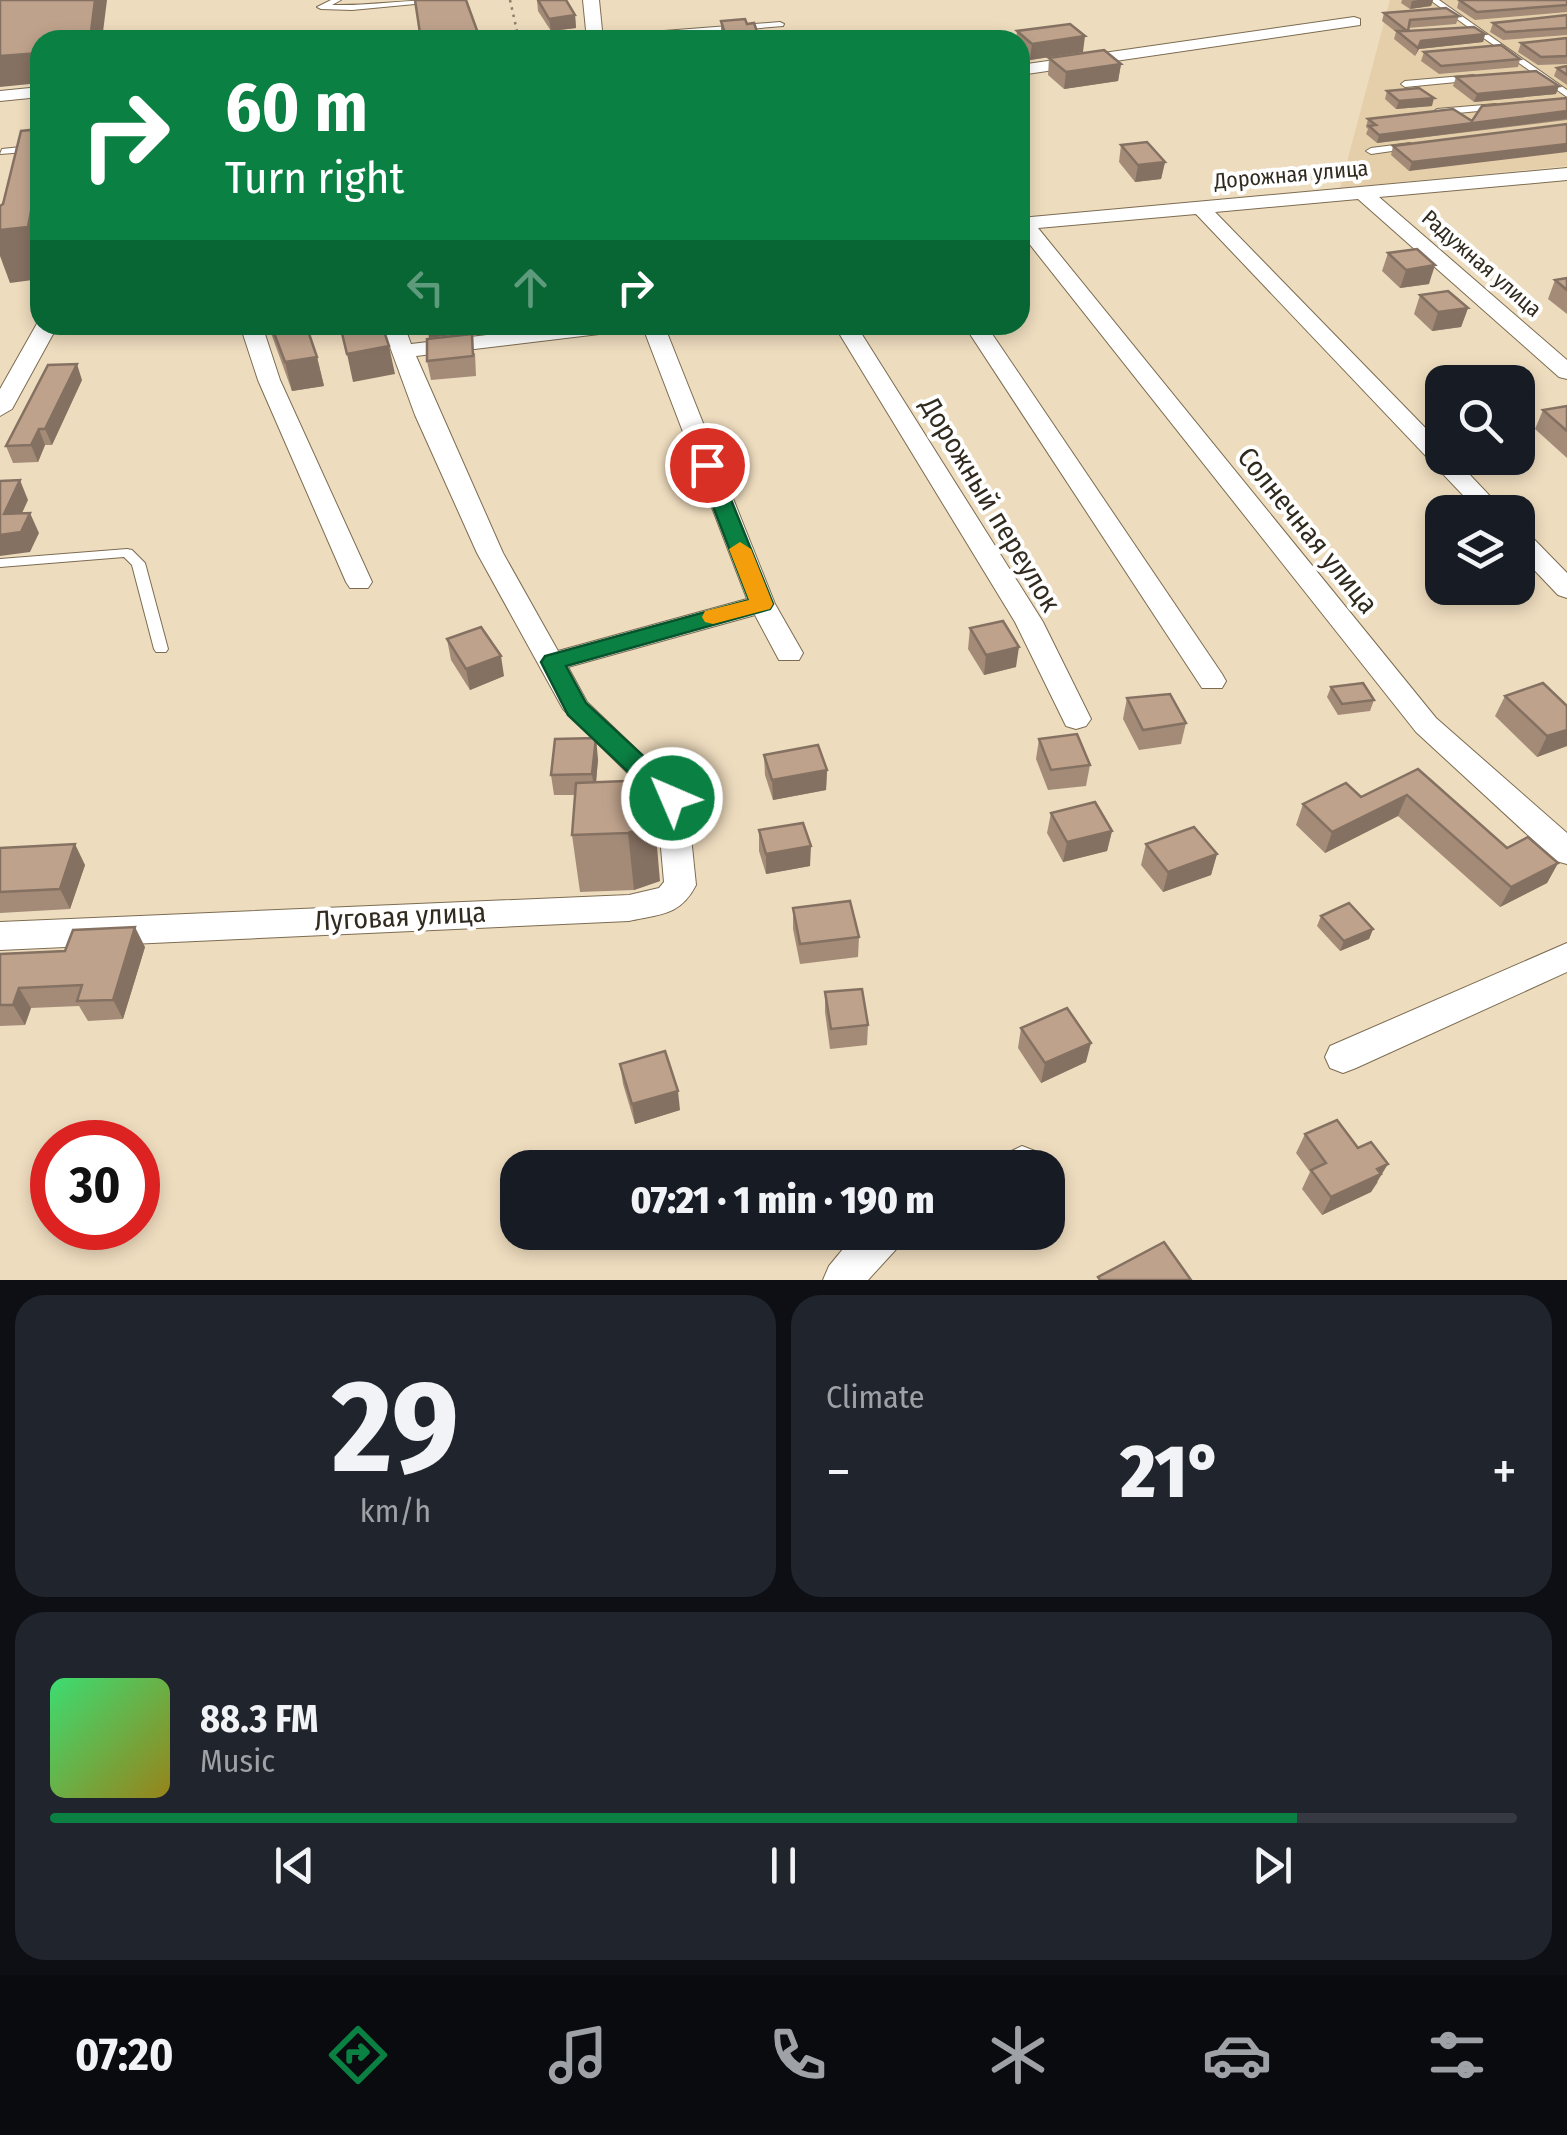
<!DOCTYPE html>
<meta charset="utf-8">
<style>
:root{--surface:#171b24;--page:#20242c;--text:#f1f3f6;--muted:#9ea1a6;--line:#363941;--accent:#0b8043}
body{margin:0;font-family:"Fira Sans Condensed",sans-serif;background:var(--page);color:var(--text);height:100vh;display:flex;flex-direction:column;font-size:38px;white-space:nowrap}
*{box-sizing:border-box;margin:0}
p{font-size:32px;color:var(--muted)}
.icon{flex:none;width:55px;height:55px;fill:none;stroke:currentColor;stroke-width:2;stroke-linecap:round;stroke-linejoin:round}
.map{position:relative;height:1280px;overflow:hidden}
.panel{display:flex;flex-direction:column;gap:15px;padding:15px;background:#0d0f14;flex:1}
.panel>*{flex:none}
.top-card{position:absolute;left:30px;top:30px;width:1000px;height:305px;border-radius:30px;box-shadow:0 5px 15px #0003;background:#0b8043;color:#fff;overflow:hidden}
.tools{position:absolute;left:1425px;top:365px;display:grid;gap:20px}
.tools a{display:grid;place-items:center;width:110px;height:110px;border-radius:20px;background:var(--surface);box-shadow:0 5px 15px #0003;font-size:50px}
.speed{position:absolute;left:30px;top:1120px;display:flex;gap:20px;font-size:50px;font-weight:700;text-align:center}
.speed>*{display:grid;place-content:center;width:130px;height:130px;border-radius:50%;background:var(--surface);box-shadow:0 5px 15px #0003;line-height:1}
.speed .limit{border:15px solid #d22;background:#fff;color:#111}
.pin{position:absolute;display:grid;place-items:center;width:85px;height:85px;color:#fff;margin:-42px;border:5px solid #fff;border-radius:50%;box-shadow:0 2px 10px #0007}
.me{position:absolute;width:110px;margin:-55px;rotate:315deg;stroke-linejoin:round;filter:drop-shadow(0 0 8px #0008)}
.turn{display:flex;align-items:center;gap:35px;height:210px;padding:0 30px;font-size:45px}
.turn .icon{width:130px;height:130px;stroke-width:2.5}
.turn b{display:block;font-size:70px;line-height:85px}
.lanes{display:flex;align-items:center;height:95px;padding:0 30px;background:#0003;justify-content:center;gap:50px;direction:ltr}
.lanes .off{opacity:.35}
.big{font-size:75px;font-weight:800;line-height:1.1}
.panel .tile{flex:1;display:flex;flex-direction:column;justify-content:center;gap:15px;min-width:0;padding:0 35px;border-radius:30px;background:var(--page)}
.panel .dial{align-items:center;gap:0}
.dial b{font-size:130px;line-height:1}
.song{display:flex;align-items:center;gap:30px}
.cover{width:120px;height:120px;border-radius:15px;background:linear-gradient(135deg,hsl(140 70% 55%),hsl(50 70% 35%))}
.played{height:10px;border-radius:5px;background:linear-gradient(90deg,var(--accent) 85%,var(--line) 85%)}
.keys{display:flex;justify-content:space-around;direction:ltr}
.heat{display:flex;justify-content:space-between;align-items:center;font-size:55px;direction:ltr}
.panel .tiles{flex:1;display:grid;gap:15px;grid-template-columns:1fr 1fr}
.tile:last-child{grid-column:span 2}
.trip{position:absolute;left:500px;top:1150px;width:565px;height:100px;border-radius:30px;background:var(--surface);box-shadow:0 5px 15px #0003;font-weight:800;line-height:100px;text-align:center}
.tab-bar{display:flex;height:160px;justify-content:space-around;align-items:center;background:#090b0e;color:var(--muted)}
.tab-bar .icon{width:70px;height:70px}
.tab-bar .active{color:var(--accent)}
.tab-bar b{font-size:45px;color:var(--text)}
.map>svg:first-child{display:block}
.built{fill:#e5cfaa}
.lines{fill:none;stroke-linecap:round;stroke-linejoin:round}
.lane-casing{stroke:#7c6c51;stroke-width:2}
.street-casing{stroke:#7c6c51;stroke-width:2}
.path{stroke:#8a7e69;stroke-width:2.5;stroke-dasharray:2.5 5;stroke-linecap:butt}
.lane{fill:#fff;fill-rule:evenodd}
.street{fill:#fff;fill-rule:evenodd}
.wall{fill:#a38b78}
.shaded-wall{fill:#857162}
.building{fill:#bea28c;stroke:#857162;stroke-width:2.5}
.route{fill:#0b8043;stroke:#07532c;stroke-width:2.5}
.slow{fill:#f59e0b}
.labels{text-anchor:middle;stroke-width:8;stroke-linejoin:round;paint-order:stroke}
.far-street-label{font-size:22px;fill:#312a1e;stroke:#fff}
.street-label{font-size:28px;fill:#312a1e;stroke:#fff}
</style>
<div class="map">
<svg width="1567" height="1280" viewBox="0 0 1567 1280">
<rect width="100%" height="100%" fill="#eedcbe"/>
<!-- built -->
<polygon class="built" points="1390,0 1567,0 1567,166 1340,188"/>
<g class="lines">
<defs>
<g id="lane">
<path d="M 331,0 L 341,0 L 332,5 C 368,6 404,0 440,0 L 436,2 L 352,10 L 321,9 L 317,7 Z"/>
<polygon points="1430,0 1439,0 1567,90 1567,97"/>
<polygon points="780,22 784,24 783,26 625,40 651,32"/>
<polygon points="785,36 788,36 788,40 755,40 759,38"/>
<polygon points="1474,75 1478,78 1477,80 1405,87 1401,84 1405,81"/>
<polygon points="1496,104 1500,107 1499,109 1437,115 1433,112 1437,109"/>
<polygon points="1410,143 1415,146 1413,148 1371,154 1366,151 1371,148"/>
<polygon points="40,145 40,151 0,154 2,149"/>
<polygon points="127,549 132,550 145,563 168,649 166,652 156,652 154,649 132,565 124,557 0,567 0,559"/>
</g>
<g id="street">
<polygon points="583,0 599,0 603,40 587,40"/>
<polygon points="1354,17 1360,19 1360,25 1020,75 1020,65"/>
<polygon points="40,87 40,97 0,101 0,91"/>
<polygon points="1567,168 1567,180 1379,197 1567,360 1567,379 1559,377 1358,199 1215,212 1442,445 1442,458 1454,458 1505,512 1479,512 1196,214 1038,228 1436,718 1567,833 1567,864 1556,861 1416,732 1020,232 1020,218"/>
<polygon points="39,320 40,325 58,325 12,409 0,416 0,389"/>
<polygon points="240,325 262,325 280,380 372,582 368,588 350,588 346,582 258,380"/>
<path d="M 382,325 L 404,325 L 411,344 L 570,325 L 635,325 L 624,331 L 416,356 L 503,553 L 558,651 L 747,599 L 642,325 L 664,325 L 775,604 L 803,653 L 799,660 L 779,660 L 755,615 L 568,667 L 587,702 L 687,798 L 696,885 C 680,916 660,914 629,921 L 0,950 L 0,922 L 629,895 L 659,888 L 664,882 L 657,802 L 563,709 L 477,553 L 415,415 Z"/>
<polygon points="834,325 856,325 1043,622 1091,719 1086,726 1076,729 1066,726 1015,622"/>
<polygon points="964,325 986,325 1222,674 1226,681 1222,688 1202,688"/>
<polygon points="1518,530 1527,532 1567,573 1567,598 1558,595 1518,553"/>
<polygon points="1567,943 1567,972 1356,1068 1343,1073 1330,1068 1325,1057 1330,1046"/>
<polygon points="1022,1146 1035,1151 1039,1168 995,1168 1001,1156"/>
<polygon points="857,1232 905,1232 900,1245 868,1280 823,1280 829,1266"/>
</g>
</defs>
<!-- lane casing -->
<use href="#lane" class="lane-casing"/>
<!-- street casing -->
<use href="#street" class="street-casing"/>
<!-- path -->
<polyline class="path" points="510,0 519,40"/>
<!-- lane -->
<use href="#lane" class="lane"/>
<!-- street -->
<use href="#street" class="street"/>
</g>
<!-- wall -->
<g class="wall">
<polygon points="537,0 566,0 575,15 576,28 551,31 538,11"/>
<polygon points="1402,0 1433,0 1431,6 1410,9 1401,3"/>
<polygon points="1459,0 1567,0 1567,12 1475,20 1457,8"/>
<polygon points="1384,13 1459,16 1456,24 1408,28 1408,31 1485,34 1483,42 1419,49 1415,56 1394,39 1396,32 1382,21"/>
<polygon points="1567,15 1567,35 1503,40 1490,32 1493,23"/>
<polygon points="721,21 747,24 760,40 721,40"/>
<polygon points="1017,31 1083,52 1030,60 1020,51 1020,40 1016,40"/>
<polygon points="1567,38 1567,64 1538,65 1518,52 1521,43"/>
<polygon points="1424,52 1520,59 1518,67 1439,74 1421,61"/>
<polygon points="1049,58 1121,64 1118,81 1064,89 1048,75"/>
<polygon points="1567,66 1567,85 1554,76 1557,68"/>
<polygon points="1456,77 1556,94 1474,102 1453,86"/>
<polygon points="1387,91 1432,106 1396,109 1385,99"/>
<polygon points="1567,98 1567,120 1377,143 1366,134 1368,129 1366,127 1368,119 1472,121"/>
<polygon points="1567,124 1409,171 1391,155 1393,146"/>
<polygon points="1121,145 1165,162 1161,179 1135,182 1119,162"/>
<polygon points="1388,253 1429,284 1400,288 1382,271"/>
<polygon points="1567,278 1567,314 1548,299 1555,280"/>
<polygon points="1420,295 1468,308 1461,327 1432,331 1414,314"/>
<polygon points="268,325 306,325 317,357 324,386 292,391"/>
<polygon points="475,353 476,376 431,380 427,361"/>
<polygon points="82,380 52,445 45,445 38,462 13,463 6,446"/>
<polygon points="1567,406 1567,458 1535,429 1543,410"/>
<polygon points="970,628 1016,667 984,675 968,649"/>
<polygon points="447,639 504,676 470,690 451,660"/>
<polygon points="1331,687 1374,700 1370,711 1338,715 1327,697"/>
<polygon points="1505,696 1567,706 1567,746 1537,757 1495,716"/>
<polygon points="1127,698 1186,723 1181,744 1139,750 1123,719"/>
<polygon points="1039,739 1090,765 1086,786 1048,790 1036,759"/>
<polygon points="764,755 827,770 826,790 773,800 765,775"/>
<polygon points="598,759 596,782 660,881 634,890 580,892 572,835 575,795 554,795 551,775"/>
<polygon points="1418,769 1507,848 1558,863 1547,883 1500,907 1398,816 1325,853 1296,825 1303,804 1361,797"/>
<polygon points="1051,813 1112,831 1107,851 1063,862 1047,833"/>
<polygon points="759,830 810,866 766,874 759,851"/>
<polygon points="1146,844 1217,854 1211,875 1163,892 1141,865"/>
<polygon points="0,848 85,865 70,909 0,913"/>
<polygon points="793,908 859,937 858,957 800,964 793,929"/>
<polygon points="1321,916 1373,929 1369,939 1340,951 1317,926"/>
<polygon points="145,947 123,1019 88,1021 79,1006 31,1008 25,1025 0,1026 0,954"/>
<polygon points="825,992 868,1025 867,1045 830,1049 825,1012"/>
<polygon points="1021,1028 1086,1062 1041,1083 1018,1048"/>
<polygon points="620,1064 680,1110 635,1124 623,1084"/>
<polygon points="1305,1134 1378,1182 1371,1192 1322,1215 1302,1189 1310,1172 1296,1153"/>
</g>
<!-- shaded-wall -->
<g class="shaded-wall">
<polygon points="95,0 107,0 102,40 90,40"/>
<polygon points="1418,0 1433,0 1431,6 1410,9 1412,1"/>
<polygon points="575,15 576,28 551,31 549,19"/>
<polygon points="1485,34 1483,42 1419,49 1415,56 1421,41"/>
<polygon points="1085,36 1083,52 1030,60 1032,44"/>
<polygon points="40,53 40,83 0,87 0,56"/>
<polygon points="1121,64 1118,81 1064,89 1066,72"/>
<polygon points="1559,86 1556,94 1474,102 1477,94"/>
<polygon points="1434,98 1432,106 1396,109 1399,101"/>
<polygon points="1567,111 1567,119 1377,143 1379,135"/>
<polygon points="1567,144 1567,152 1409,171 1412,162"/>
<polygon points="1165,162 1161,179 1135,182 1138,165"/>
<polygon points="40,200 40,279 10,283 0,256 0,230 33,201"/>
<polygon points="1435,265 1429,284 1400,288 1406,270"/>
<polygon points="1468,308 1461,327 1432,331 1438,312"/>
<polygon points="427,325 538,325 429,338"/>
<polygon points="389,346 395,374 353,382 347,354"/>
<polygon points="317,357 324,386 292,391 285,362"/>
<polygon points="77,364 82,380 52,445 45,429"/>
<polygon points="39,429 45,445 38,462 31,445"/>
<polygon points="20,480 28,500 13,533 30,513 39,533 30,552 0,556 0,535 4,514"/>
<polygon points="1019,647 1016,667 984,675 986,655"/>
<polygon points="501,656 504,676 470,690 466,669"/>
<polygon points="1567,730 1567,746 1537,757 1547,736"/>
<polygon points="596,738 598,759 595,795 592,774"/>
<polygon points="827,770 826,790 773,800 772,780"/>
<polygon points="1407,795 1398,816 1325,853 1332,832"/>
<polygon points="655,824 660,881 634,890 628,833"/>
<polygon points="1112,831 1107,851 1063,862 1067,842"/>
<polygon points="75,844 85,865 70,909 60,889"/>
<polygon points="811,846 810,866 766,874 766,854"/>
<polygon points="1217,854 1211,875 1163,892 1168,872"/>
<polygon points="1558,863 1547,883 1500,907 1511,887"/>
<polygon points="135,927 145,947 123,1019 113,1000"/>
<polygon points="1373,929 1369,939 1340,951 1344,941"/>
<polygon points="19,988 31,1008 25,1025 13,1005"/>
<polygon points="1091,1043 1086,1062 1041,1083 1045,1063"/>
<polygon points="678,1091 680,1110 635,1124 632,1104"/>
<polygon points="1388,1164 1371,1192 1322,1215 1331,1197 1377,1169"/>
</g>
<!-- building -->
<g class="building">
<polygon points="0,0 95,0 90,40 40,40 40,53 0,56"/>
<polygon points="415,0 466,0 479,36 509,33 511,40 421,40"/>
<polygon points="538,0 566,0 575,15 549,19"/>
<polygon points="1459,0 1567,0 1567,5 1477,12"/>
<polygon points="1446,8 1459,16 1410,20 1408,31 1474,27 1485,34 1421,41 1418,48 1397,31 1407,31 1384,13"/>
<polygon points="1567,15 1567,28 1506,32 1493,23"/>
<polygon points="745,19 747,24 754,23 760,40 727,40 721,21"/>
<polygon points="1070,24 1085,36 1032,44 1017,31"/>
<polygon points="1567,38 1567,56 1541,57 1521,43"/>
<polygon points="1501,45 1520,59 1441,66 1424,52"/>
<polygon points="1104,50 1121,64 1066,72 1049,58"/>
<polygon points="1567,66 1567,75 1557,68"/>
<polygon points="1536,71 1559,86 1477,94 1456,77"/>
<polygon points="1419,88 1434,98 1399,101 1387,91"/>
<polygon points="1567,98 1567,111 1379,135 1369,126 1376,125 1368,119 1453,109 1472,121 1482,106"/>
<polygon points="1567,124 1567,144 1412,162 1393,146"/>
<polygon points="40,129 40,200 33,201 28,227 0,230 0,206 3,204 21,131"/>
<polygon points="1147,142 1165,162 1138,165 1121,145"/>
<polygon points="1417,249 1435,265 1406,270 1388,253"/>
<polygon points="1567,278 1567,290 1555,280"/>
<polygon points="1448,291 1468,308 1438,312 1420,295"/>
<polygon points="271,325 306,325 317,357 285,362"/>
<polygon points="340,325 382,325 389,346 347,354"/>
<polygon points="472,334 473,356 427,361 427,339"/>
<polygon points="77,364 45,429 39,429 31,445 6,446 48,365"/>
<polygon points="1567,406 1567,431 1543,410"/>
<polygon points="20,480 4,514 30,513 21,532 0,535 0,481"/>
<polygon points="1003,621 1019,647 986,655 970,628"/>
<polygon points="481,627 501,656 466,669 447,639"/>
<polygon points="1363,683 1374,700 1342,704 1331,687"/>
<polygon points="1543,683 1567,706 1567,730 1547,736 1505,696"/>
<polygon points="1170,694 1186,723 1143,730 1127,698"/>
<polygon points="1077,734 1090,765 1051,770 1039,739"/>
<polygon points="596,738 592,774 551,775 555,739"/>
<polygon points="818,745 827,770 772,780 764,755"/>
<polygon points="1418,769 1507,848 1528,837 1558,863 1511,887 1407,795 1332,832 1303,804 1346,783 1361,797"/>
<polygon points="651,780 655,824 628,833 572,835 576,783"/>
<polygon points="1095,802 1112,831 1067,842 1051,813"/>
<polygon points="803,823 811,846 766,854 759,830"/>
<polygon points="1194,827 1217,854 1168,872 1146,844"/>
<polygon points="75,844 60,889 0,892 0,848"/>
<polygon points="850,901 859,937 800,944 793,908"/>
<polygon points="1349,903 1373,929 1344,941 1321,916"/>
<polygon points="135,927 113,1000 77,1001 82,985 19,988 13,1005 0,1005 0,954 65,951 73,930"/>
<polygon points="862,989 868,1025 831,1029 825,992"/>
<polygon points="1067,1008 1091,1043 1045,1063 1021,1028"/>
<polygon points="665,1051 678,1091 632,1104 620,1064"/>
<polygon points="1337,1120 1358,1148 1371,1142 1388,1164 1377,1169 1381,1174 1331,1197 1311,1170 1326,1163 1305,1134"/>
<polygon points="1164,1242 1191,1280 1100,1280 1098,1277"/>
</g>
<!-- route -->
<polygon class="route" points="707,459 717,465 773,604 770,609 566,666 586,703 681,791 685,798 681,805 663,805 568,715 541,662 545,656 749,600 697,465"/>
<!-- slow -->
<polygon class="slow" points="740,542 751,549 773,604 770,609 713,624 705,622 702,617 705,611 749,600 729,549"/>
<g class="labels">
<!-- far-street labels -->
<g class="far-street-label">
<text transform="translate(1291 174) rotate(-5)" y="8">Дорожная улица</text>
<text transform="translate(1482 263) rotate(41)" y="8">Радужная улица</text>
</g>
<!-- street labels -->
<g class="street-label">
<text transform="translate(991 504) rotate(59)" y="10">Дорожный переулок</text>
<text transform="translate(1308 530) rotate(51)" y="10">Солнечная улица</text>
<text transform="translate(400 916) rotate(-3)" y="10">Луговая улица</text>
</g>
</g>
</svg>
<div class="tools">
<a><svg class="icon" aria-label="search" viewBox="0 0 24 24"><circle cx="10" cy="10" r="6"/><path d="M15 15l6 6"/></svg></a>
<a><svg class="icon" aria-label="layers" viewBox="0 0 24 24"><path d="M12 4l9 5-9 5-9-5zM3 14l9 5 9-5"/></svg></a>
</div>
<div class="speed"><div class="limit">30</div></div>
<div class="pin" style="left:707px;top:465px;background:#d93025"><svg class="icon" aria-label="arrive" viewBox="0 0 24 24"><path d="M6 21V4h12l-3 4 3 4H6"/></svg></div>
<svg class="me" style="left:672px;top:798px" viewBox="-20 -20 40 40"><circle r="17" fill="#0b8043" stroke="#fff" stroke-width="3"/><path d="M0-11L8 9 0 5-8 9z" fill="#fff"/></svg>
<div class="trip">07:21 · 1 min · 190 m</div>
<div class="top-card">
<div class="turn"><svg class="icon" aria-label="right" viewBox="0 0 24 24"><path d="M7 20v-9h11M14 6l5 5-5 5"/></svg><div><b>60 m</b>Turn right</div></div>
<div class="lanes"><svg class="icon off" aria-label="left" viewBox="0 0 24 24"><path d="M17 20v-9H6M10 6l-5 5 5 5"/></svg><svg class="icon off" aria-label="ahead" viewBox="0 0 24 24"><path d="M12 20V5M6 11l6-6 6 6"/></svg><svg class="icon" aria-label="right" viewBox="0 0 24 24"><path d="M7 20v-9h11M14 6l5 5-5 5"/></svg></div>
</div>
</div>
<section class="panel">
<div class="tiles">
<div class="tile dial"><b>29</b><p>km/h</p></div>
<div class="tile"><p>Climate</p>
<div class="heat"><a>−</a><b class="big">21°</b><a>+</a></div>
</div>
<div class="tile">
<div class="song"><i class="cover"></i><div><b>88.3 FM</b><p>Music</p></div></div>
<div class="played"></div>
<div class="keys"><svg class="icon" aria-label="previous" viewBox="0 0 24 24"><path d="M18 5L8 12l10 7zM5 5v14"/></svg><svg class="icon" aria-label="pause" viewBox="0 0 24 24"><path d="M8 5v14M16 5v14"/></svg><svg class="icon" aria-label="next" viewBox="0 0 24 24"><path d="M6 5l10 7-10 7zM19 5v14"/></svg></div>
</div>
</div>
</section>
<nav class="tab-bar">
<b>07:20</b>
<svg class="icon active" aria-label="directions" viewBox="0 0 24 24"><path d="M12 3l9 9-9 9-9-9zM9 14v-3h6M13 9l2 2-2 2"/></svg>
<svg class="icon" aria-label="music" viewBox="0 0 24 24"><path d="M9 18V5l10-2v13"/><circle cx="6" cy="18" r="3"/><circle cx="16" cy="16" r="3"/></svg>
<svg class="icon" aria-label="phone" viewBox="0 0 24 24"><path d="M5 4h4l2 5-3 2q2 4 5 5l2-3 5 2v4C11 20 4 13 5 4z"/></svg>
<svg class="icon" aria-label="climate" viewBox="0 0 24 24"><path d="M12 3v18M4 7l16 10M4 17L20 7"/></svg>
<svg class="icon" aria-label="car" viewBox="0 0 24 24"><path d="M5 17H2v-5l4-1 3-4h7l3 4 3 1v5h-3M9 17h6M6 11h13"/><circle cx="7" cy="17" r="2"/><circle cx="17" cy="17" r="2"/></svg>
<svg class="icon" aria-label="filters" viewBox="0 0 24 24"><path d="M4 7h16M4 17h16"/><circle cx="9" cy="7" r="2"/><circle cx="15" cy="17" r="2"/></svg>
</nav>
